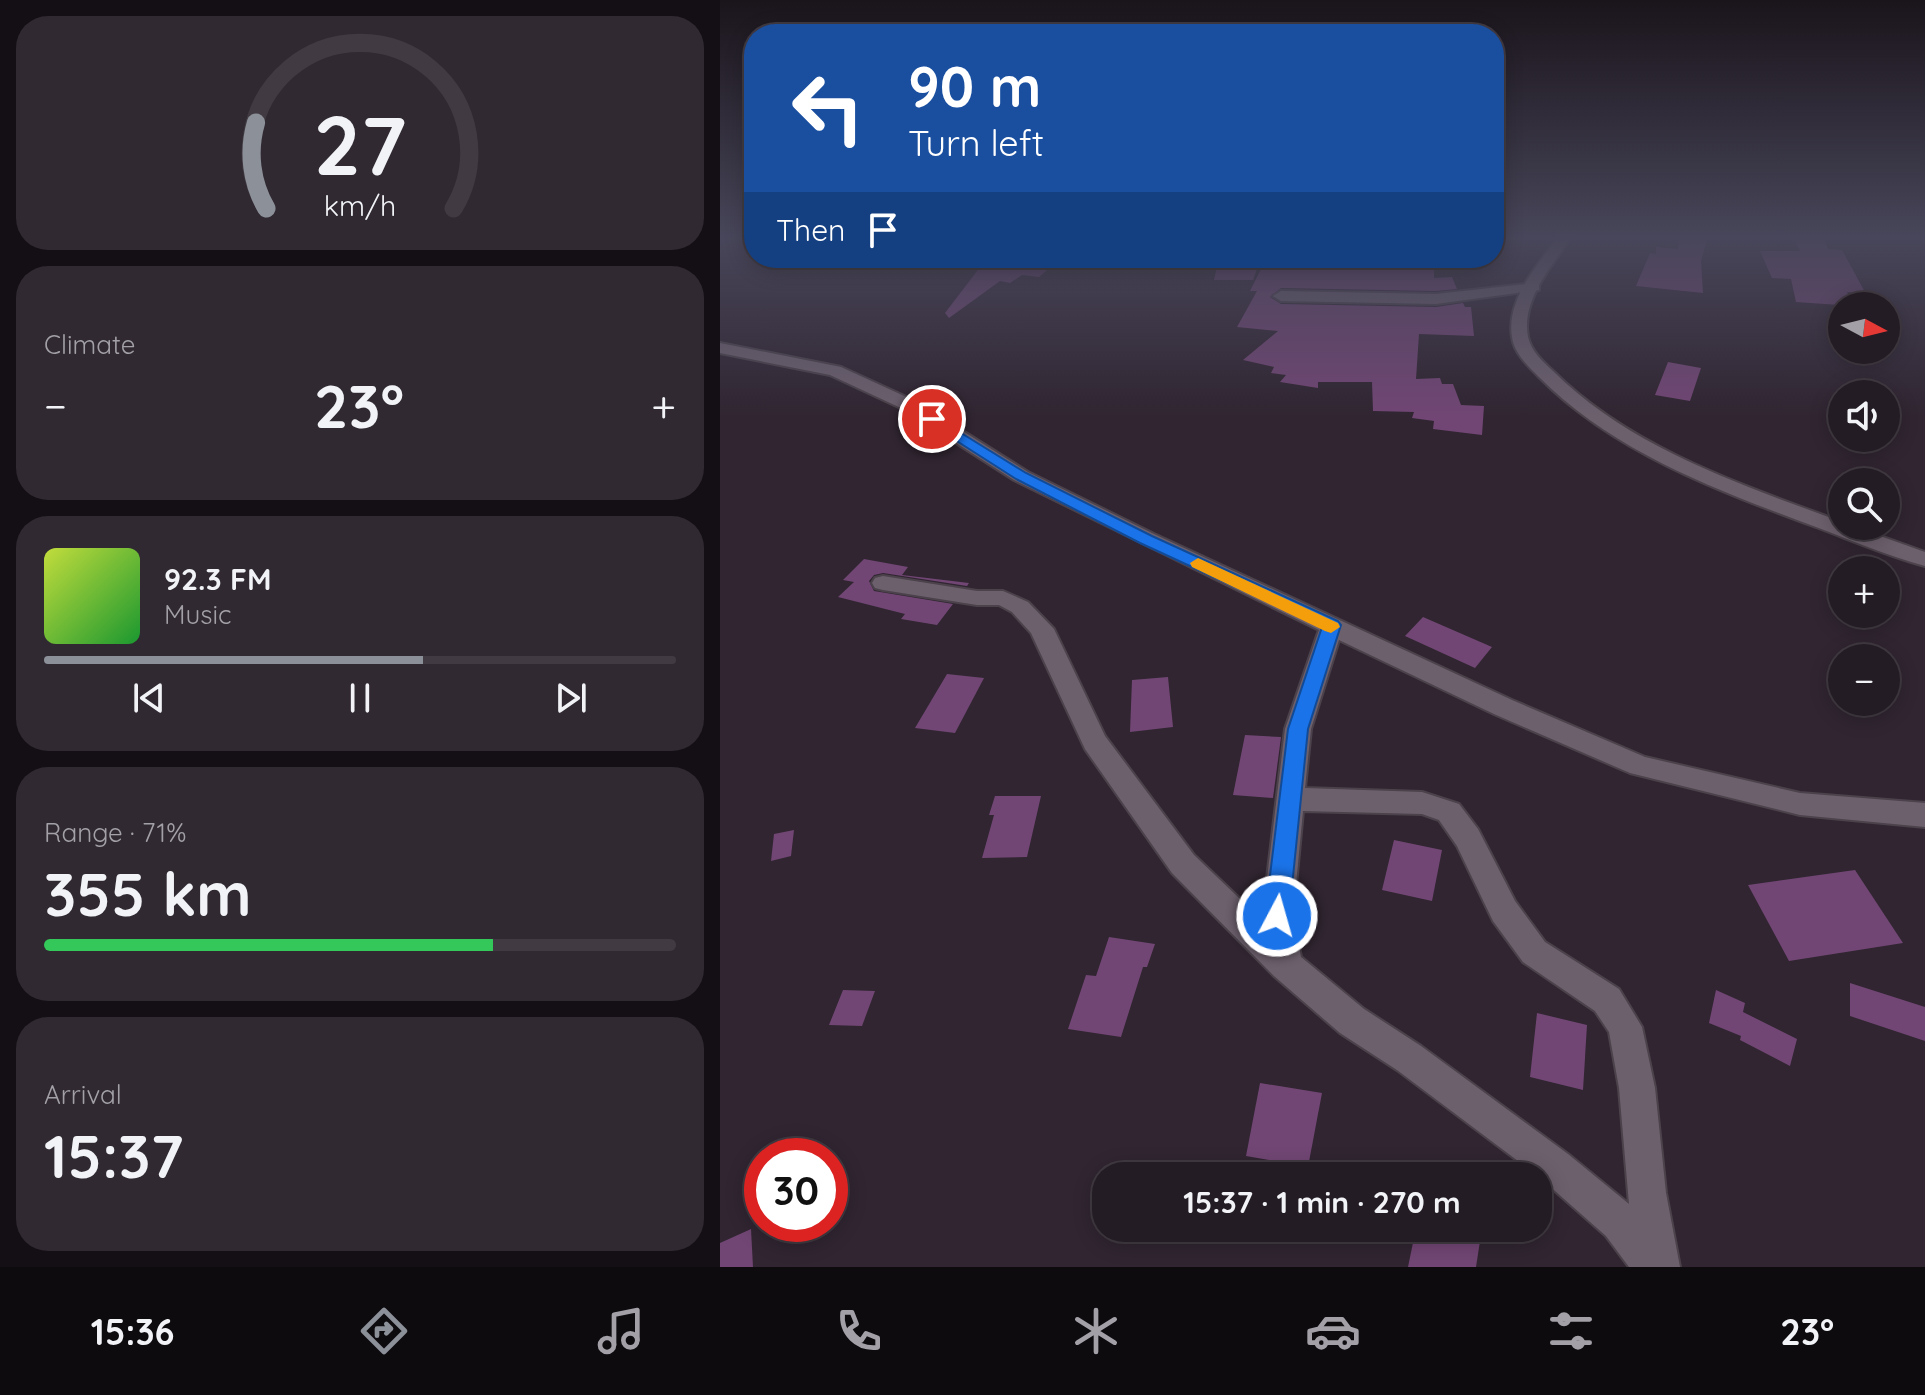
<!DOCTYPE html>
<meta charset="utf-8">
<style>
:root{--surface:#241c25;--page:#302932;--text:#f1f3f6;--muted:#a3a1a7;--line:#413a42;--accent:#8c9099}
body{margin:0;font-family:Quicksand,sans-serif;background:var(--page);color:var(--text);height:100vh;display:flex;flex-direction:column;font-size:30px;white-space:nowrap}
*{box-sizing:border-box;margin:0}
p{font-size:26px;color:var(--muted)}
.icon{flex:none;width:44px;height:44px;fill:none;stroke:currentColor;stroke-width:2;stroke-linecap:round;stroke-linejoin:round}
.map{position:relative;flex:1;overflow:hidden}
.sheet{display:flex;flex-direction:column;gap:16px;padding:16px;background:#140f14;width:720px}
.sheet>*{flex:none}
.banner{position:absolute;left:24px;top:24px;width:760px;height:244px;border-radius:32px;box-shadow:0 4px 20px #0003,0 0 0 2px var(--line);background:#1a4fa0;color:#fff;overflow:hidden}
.needle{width:52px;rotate:97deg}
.controls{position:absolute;left:1108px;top:292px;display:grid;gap:16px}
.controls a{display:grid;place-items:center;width:72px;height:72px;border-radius:50%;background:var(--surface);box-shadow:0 4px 20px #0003,0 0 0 2px var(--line);font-size:40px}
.speed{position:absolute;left:24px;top:1138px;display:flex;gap:16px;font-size:40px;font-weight:700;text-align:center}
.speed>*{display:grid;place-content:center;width:104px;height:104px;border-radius:50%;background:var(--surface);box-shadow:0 4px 20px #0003,0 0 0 2px var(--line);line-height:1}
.speed .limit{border:12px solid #d22;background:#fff;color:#111}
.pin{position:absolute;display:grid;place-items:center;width:68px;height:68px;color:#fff;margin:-34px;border:4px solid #fff;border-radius:50%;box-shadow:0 2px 8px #0007}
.me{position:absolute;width:88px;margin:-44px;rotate:6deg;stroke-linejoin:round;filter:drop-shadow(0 0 6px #0008)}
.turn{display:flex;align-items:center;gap:28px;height:168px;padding:0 32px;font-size:36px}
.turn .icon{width:104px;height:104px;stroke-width:2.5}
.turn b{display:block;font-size:56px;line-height:68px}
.then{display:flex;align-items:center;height:76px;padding:0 32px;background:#0003;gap:16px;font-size:30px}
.big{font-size:60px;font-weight:700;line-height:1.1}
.sheet .widget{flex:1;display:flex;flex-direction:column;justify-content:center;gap:12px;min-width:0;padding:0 28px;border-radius:32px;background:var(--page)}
.sheet .dial{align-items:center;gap:0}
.dial svg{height:208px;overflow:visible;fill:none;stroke:var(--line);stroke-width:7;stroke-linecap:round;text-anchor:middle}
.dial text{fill:var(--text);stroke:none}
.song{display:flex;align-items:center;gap:24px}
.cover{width:96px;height:96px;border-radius:12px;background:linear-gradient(135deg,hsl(70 70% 55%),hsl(130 70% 35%))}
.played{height:8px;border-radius:4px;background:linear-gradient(90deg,var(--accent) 60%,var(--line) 60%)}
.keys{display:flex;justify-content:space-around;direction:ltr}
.heat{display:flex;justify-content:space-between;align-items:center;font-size:44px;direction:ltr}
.charge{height:12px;border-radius:6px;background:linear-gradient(90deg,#34c759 71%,var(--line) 0)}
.trip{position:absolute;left:372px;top:1162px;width:460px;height:80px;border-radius:32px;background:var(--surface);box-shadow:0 4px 20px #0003,0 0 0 2px var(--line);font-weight:700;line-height:80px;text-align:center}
.menu{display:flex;height:128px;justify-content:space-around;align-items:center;background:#0e0b0f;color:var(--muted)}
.menu .icon{width:56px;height:56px}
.menu .current{color:var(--accent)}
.menu b{font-size:36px;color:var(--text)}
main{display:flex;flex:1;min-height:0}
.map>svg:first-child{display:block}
.building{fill:#714674}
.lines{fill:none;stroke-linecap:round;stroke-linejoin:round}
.street-casing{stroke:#4b424b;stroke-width:4}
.secondary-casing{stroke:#4b424b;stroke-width:4}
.street{fill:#6c606d;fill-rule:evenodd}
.secondary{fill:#6c606d;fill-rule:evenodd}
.route{fill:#1a73e8;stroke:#114b97;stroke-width:2}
.slow{fill:#f59e0b}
</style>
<main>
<section class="sheet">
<div class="widget dial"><svg viewBox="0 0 100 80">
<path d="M14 69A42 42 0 1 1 86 69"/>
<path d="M14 69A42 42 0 0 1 10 36" stroke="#8c9099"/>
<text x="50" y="56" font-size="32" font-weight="700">27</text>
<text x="50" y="72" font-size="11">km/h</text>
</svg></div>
<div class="widget"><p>Climate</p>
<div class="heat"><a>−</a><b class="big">23°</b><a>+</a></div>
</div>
<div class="widget">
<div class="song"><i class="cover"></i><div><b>92.3 FM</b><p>Music</p></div></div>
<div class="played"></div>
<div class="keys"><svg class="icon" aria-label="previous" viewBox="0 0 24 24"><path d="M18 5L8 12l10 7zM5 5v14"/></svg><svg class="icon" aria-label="pause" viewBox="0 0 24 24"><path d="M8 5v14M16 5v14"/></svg><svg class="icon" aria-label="next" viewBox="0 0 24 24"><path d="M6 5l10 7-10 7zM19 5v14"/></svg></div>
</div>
<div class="widget"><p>Range · 71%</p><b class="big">355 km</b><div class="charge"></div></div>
<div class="widget"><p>Arrival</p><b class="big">15:37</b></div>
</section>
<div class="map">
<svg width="1205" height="1267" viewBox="0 0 1205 1267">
<rect width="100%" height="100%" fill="#302531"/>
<!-- building -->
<g class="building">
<polygon points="959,239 987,239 981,261 983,293 916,286 930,253 936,254 936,247 958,249"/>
<polygon points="1074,239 1104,239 1108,249 1122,250 1146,294 1127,292 1134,306 1076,302 1071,279 1052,278 1040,251 1080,251"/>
<polygon points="267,258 341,258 319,277 302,275 290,283 280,281 229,318 225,313"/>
<polygon points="499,258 541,258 533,280 494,280"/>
<polygon points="544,263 714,270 714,278 732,277 737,289 716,291 561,288 550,297 561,304 716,307 743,303 745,307 751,307 754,336 699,334 696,379 720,378 722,384 733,384 741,405 764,406 762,435 713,429 714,421 692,418 694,412 653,411 652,382 598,382 598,388 560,382 566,375 551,373 554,367 523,360 558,331 517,327 537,291 530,291"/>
<polygon points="948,362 981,368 970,401 935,395"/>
<polygon points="144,559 188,567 182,575 249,583 247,586 163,573 154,575 149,581 154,591 233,604 217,625 181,619 185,614 118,597 134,582 123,580"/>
<polygon points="703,617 772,647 755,668 685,636"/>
<polygon points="227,674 264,678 235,733 195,728"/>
<polygon points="448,677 453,727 410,732 412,680"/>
<polygon points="525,735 561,737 553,798 513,795"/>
<polygon points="275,796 321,796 307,857 262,858 274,815 269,815"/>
<polygon points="74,830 71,856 51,861 54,834"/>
<polygon points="674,840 722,850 712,901 662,890"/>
<polygon points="1135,870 1183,943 1069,961 1028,885"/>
<polygon points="389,937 435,944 427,967 423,967 401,1037 348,1029 366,975 376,976"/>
<polygon points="1130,983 1205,1007 1205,1041 1130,1016"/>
<polygon points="123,990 155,991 142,1026 109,1025"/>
<polygon points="996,990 1025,1003 1023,1012 1077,1039 1070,1066 1020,1040 1021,1036 989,1023"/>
<polygon points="817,1013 867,1025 863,1090 810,1077"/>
<polygon points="540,1083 602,1093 588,1167 526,1156"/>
<polygon points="696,1228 762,1228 756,1267 688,1267"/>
<polygon points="31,1229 33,1267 0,1267 0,1243"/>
</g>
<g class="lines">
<defs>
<g id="street">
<polygon points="814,283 819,284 819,290 716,304 561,301 553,296 561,291 716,294"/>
<path d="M 0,343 L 121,367 L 195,401 L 308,472 L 434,534 L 792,700 L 925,757 L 1080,793 L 1205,803 L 1205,827 L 1080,815 L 910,773 L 774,714 L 619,640 L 591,729 L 585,788 L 702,792 L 739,804 L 758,829 L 795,901 L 825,942 L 899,989 L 922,1027 L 935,1088 L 946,1193 L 960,1267 L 909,1267 L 886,1236 L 818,1176 L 677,1070 L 620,1033 L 554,976 L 452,873 L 365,749 L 311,633 L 292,612 L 279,605 L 257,605 L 163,590 L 155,588 L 152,583 L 155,578 L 163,576 L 257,591 L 283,591 L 308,602 L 334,629 L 385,736 L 474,855 L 542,920 L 565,729 L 599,630 L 294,480 L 183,409 L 110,375 L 0,353 ZM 583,811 L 702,814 L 719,820 L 737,846 L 773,921 L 803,962 L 875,1011 L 889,1032 L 899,1088 L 909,1204 L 848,1154 L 701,1046 L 644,1009 L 581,957 L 573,916 Z"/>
</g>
<path id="secondary" d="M 837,239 L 850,239 C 831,267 801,301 808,337 C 811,351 823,362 833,371 C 910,448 1022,485 1122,522 L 1122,526 L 1132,526 L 1205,552 L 1205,566 C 1168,556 1131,540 1096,527 C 999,491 893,452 819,377 C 808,366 794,353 792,337 C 786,301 816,266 837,239 Z"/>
</defs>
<!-- street casing -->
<use href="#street" class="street-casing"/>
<!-- secondary casing -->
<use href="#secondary" class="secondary-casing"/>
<!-- street -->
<use href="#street" class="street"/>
<!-- secondary -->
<use href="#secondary" class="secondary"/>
</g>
<!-- sky -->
<linearGradient id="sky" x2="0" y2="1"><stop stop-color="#1a141b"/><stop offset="0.57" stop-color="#48465a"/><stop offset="1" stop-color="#48465a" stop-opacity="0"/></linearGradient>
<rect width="1205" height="417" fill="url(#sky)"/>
<!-- route -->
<polygon class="route" points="212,415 306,473 432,536 618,621 621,625 588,729 569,916 565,924 557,927 548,924 545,916 568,729 602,627 420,543 296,479 207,422 205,419"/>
<!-- slow -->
<polygon class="slow" points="478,558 618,623 620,627 611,633 605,631 472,567 470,563"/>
</svg>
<div class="controls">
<a><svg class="needle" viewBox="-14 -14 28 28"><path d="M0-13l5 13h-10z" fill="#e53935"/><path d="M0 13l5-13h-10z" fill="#a3a1a7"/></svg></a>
<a><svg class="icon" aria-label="sound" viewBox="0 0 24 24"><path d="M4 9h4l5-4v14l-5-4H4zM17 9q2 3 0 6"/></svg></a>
<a><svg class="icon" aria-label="search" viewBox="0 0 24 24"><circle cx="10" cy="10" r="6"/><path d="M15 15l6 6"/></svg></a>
<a>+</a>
<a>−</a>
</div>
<div class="speed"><div class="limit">30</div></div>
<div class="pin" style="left:212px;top:419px;background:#d93025"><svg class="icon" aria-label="arrive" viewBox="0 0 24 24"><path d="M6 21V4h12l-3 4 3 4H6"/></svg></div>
<svg class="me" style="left:557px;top:916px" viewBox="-20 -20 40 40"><circle r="17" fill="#1a73e8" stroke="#fff" stroke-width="3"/><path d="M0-11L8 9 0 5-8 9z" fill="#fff"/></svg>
<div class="trip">15:37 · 1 min · 270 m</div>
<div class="banner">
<div class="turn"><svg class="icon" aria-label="left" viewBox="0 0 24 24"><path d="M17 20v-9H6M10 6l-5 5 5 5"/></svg><div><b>90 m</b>Turn left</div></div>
<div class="then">Then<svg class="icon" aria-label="arrive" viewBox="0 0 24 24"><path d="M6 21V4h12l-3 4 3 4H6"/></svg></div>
</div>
</div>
</main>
<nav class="menu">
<b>15:36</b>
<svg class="icon current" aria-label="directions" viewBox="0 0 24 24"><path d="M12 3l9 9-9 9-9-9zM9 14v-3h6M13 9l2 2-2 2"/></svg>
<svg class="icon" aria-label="music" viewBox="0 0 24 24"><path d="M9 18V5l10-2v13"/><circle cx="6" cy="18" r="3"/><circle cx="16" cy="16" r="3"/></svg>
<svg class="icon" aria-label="phone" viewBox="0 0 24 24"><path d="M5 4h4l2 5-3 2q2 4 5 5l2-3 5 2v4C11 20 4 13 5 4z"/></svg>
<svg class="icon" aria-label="climate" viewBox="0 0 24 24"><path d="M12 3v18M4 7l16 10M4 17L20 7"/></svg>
<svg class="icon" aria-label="car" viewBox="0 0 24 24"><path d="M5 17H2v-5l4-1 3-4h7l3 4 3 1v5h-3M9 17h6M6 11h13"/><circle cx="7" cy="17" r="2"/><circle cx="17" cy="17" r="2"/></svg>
<svg class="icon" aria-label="filters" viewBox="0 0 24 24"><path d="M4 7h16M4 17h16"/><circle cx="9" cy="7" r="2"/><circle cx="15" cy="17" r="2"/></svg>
<b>23°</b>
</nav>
